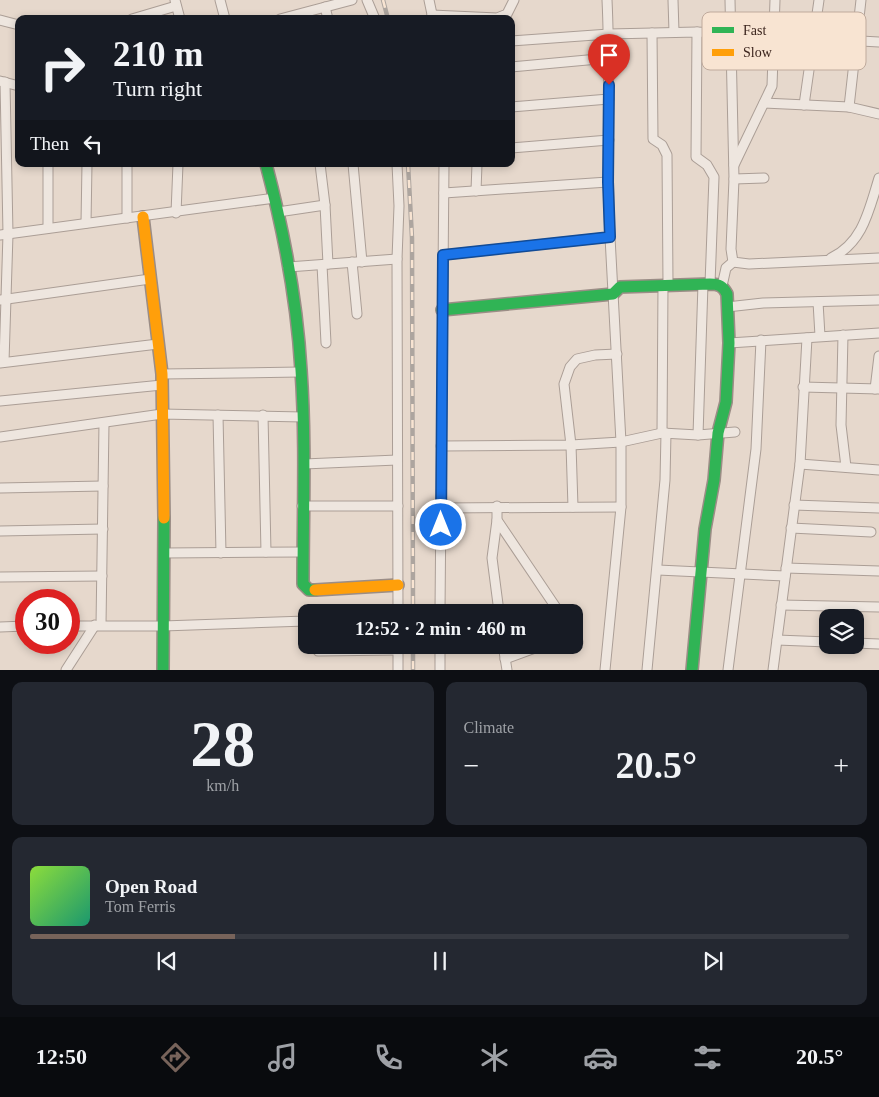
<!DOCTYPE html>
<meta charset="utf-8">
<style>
:root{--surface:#171b24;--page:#242831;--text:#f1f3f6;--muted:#9ea1a6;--line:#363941;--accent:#77635a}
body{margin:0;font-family:Georgia,serif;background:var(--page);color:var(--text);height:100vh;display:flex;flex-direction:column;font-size:19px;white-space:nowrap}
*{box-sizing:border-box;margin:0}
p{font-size:16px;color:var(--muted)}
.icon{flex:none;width:28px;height:28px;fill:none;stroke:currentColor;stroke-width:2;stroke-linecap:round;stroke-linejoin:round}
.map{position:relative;height:670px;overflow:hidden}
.details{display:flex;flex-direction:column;gap:12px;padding:12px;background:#0d0f14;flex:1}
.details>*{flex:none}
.hud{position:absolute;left:15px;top:15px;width:500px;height:152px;border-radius:10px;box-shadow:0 2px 8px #0003;background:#171b24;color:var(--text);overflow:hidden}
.tools{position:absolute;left:819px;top:609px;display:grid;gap:10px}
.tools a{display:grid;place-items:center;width:45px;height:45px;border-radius:10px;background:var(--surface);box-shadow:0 2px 8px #0003;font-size:25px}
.speed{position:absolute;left:15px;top:589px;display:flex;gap:10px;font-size:25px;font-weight:700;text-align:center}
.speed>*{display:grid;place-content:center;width:65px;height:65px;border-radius:50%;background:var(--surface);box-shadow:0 2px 8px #0003;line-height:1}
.speed .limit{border:8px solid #d22;background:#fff;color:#111}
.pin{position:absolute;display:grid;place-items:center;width:42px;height:42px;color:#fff;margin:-51px -21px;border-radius:50% 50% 50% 0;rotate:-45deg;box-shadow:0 0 5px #0007}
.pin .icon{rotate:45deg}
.me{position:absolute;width:55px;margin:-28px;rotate:0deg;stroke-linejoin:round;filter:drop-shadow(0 0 4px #0008)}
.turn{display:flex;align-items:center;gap:18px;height:105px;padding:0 15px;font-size:22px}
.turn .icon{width:65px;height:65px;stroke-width:2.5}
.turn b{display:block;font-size:35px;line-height:42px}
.then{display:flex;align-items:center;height:48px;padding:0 15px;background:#0003;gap:10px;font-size:19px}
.big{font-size:38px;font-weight:700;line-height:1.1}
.details .tile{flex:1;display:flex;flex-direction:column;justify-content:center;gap:8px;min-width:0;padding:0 18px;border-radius:10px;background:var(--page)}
.details .dial{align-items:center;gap:0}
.dial b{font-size:65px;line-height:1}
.song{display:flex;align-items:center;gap:15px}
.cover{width:60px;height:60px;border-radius:8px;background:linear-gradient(135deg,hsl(90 70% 55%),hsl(160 70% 35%))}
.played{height:5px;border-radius:2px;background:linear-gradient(90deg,var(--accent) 25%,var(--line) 25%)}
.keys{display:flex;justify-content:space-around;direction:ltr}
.heat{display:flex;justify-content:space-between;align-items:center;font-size:28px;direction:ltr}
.details .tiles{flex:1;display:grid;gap:12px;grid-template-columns:1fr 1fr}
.tile:last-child{grid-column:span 2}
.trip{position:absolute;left:298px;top:604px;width:285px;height:50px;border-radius:10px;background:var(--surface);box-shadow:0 2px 8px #0003;font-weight:700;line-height:50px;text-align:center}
.tabs{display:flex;height:80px;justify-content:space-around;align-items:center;background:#090b0e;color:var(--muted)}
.tabs .icon{width:35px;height:35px}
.tabs .current{color:var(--accent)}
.tabs b{font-size:22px;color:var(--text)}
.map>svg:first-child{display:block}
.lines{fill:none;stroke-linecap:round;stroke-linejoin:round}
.street-casing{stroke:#ab9e96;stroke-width:11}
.fast-casing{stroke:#9b8d86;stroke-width:14}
.slow-casing{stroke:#9b8d86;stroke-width:14}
.street{stroke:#eee6df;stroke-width:9}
.fast{stroke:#30b455;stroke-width:11}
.slow{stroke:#ff9f0a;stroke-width:11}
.rail-casing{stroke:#ada59f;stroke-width:4.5}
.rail{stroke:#f8e4d2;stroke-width:2.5;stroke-dasharray:8;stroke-linecap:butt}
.route-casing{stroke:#114b97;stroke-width:12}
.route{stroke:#1a73e8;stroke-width:9}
.key{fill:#f8e4d2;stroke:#bfaa9c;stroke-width:1}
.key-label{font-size:14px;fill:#3b241d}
</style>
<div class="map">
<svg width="879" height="670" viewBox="0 0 879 670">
<rect width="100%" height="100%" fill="#e6d8cc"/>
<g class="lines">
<defs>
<g id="street">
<polyline points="175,0 180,19"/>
<polyline points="220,0 225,19"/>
<polyline points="367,0 375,19"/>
<polyline points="429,0 433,19"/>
<path d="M 607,0 C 611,79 606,158 610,237"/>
<polyline points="673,0 674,32"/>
<polyline points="730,0 734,179 731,249 733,262 749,264 879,258"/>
<polyline points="325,7 328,19"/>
<polyline points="432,15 497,18 507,14 514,0"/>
<polyline points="132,19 176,6"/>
<polyline points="280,19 352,0"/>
<polyline points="0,20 19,25"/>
<polyline points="697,32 696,157 707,165 714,177 710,284"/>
<polyline points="652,33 653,139 662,145 667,155 668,283"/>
<polyline points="511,41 609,34 697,32 879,42"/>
<polyline points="511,67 609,58"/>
<polyline points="0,81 19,86"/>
<polyline points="764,103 849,107 879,114"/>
<polyline points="804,105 819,0"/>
<polyline points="511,107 609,99"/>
<polyline points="849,107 861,0"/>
<polyline points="511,148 609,140"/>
<polyline points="320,164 325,205 328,264"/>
<polyline points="353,164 362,262"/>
<polyline points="397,164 399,206 397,259 398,612"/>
<polyline points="734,165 772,86 775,0"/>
<polyline points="734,179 764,178"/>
<polyline points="476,191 477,164"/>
<polyline points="444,193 608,182"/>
<polyline points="278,212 325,205"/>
<polyline points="176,213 178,164"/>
<polyline points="127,218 127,164"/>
<polyline points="86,223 87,164"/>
<polyline points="48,228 48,164"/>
<polyline points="0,235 275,198"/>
<polyline points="443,255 610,237 621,442 621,507 605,670"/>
<path d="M 831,258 C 863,243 869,210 879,178"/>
<polyline points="352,262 357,314"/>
<polyline points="322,265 326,343"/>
<polyline points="288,267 397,259"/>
<polyline points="722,286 726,268 733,262"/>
<polyline points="0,300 150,279"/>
<polyline points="818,302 820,336"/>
<polyline points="727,307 763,303 879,300"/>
<polyline points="843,335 841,425 846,467"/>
<polyline points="729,343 879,333"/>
<polyline points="4,362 8,234 5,82"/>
<polyline points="0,363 158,344"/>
<polyline points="162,374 300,372"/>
<polyline points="803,387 879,389"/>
<polyline points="875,389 879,356"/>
<polyline points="0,401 162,385"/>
<polyline points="218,415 221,553"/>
<polyline points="263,415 266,552"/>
<polyline points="662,433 663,285"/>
<polyline points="698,435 703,284"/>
<polyline points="0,437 162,414 303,417"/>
<polyline points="441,446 571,445 621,442 662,433 698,435 735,432"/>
<polyline points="304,464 397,460"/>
<polyline points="800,464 879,470"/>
<polyline points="0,488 103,486"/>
<polyline points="794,505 879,508"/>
<polyline points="302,506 398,506"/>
<polyline points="497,506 497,520 559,612"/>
<polyline points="573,507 571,445 564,384 570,367 577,359 595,355 617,354"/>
<polyline points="442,508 621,507"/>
<polyline points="497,520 492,558 499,612"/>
<polyline points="791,528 871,532"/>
<polyline points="0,531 103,529"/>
<polyline points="165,553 303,552"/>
<polyline points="786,568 879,571"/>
<polyline points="658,570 785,576"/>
<polyline points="0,577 102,576"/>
<polyline points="781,605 879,607"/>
<polyline points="440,612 444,164"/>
<polyline points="101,625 104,423"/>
<polyline points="69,626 163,626 306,621"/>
<polyline points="0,627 26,626"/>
<polyline points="574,635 578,642"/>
<polyline points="777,640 828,642"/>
<polyline points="855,643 879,644"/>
<polyline points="503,645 507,670"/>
<polyline points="318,651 398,650"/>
<polyline points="505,659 543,645"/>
<polyline points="66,670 95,625"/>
<polyline points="398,670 398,645"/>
<polyline points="440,670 440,645"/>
<polyline points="647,670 665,480 666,433"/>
<polyline points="728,670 756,449 761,340"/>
<polyline points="773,670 800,464 807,338"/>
</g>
<g id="fast">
<path d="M 266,164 C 284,232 297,300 301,370 C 306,441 303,513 303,584 L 309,590 L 315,590"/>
<path d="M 442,310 L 613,294 L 620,287 L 710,284 C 719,284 723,286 727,294 L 729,343 L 726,402 L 718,433 L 714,480 L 705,529 L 692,670"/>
<polyline points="163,670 164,518"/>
</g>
<g id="slow">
<polyline points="143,217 162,374 164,518"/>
<polyline points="315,590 398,585"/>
</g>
</defs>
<!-- street casing -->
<use href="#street" class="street-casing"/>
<!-- fast casing -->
<use href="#fast" class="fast-casing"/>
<!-- slow casing -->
<use href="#slow" class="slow-casing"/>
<!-- street -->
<use href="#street" class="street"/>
<!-- fast -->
<use href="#fast" class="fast"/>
<!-- slow -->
<use href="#slow" class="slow"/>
<defs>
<g id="rail">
<polyline points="383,0 388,19"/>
<polyline points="408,164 412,238 413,612"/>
<polyline points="413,645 413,670"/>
</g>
</defs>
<!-- rail casing -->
<use href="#rail" class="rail-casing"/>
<!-- rail -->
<use href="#rail" class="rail"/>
</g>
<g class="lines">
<defs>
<polyline id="route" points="441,525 443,255 610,237 608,182 609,85"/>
</defs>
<!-- route casing -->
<use href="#route" class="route-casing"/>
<!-- route -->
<use href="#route" class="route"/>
</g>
<!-- legend -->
<rect x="702" y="12" width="164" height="58" rx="8" class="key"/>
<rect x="712" y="27" width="22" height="6" fill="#30b455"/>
<rect x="712" y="49" width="22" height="7" fill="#ff9f0a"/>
<g class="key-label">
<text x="743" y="35">Fast</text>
<text x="743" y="57">Slow</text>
</g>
</svg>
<div class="tools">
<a><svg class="icon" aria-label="layers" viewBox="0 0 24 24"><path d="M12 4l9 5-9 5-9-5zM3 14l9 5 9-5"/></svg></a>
</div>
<div class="speed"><div class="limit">30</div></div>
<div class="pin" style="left:609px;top:85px;background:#d93025"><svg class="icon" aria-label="arrive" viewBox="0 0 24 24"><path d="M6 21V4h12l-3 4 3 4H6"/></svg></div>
<svg class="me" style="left:441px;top:525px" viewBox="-20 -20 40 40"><circle r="17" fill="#1a73e8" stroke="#fff" stroke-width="3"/><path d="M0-11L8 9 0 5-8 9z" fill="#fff"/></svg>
<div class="trip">12:52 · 2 min · 460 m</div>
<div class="hud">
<div class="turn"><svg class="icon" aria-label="right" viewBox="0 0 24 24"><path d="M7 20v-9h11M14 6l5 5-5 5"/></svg><div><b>210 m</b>Turn right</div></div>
<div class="then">Then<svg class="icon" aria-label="left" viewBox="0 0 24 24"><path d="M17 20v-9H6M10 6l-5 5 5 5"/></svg></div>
</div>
</div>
<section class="details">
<div class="tiles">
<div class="tile dial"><b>28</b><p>km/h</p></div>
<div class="tile"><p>Climate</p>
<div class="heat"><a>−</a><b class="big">20.5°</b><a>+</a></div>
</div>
<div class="tile">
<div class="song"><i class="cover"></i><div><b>Open Road</b><p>Tom Ferris</p></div></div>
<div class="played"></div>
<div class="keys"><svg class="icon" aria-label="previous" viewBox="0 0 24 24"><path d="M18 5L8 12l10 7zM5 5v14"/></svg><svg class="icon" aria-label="pause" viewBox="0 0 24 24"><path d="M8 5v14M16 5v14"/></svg><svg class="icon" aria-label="next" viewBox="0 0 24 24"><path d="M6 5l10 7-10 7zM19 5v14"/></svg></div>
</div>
</div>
</section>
<nav class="tabs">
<b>12:50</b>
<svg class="icon current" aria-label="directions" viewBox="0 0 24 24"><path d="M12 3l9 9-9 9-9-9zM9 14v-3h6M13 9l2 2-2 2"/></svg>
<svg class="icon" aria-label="music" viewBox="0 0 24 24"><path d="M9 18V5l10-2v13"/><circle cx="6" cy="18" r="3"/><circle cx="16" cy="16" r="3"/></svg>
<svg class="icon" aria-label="phone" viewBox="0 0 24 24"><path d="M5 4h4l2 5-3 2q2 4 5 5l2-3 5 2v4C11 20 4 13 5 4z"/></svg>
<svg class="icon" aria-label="climate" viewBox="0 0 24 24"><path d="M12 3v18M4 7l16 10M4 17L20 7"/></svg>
<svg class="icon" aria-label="car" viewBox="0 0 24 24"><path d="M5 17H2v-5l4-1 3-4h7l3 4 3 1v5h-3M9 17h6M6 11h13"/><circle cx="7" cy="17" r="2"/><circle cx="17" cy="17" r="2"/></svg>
<svg class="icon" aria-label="filters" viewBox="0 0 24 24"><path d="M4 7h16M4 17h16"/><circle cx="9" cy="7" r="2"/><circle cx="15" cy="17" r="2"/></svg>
<b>20.5°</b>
</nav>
